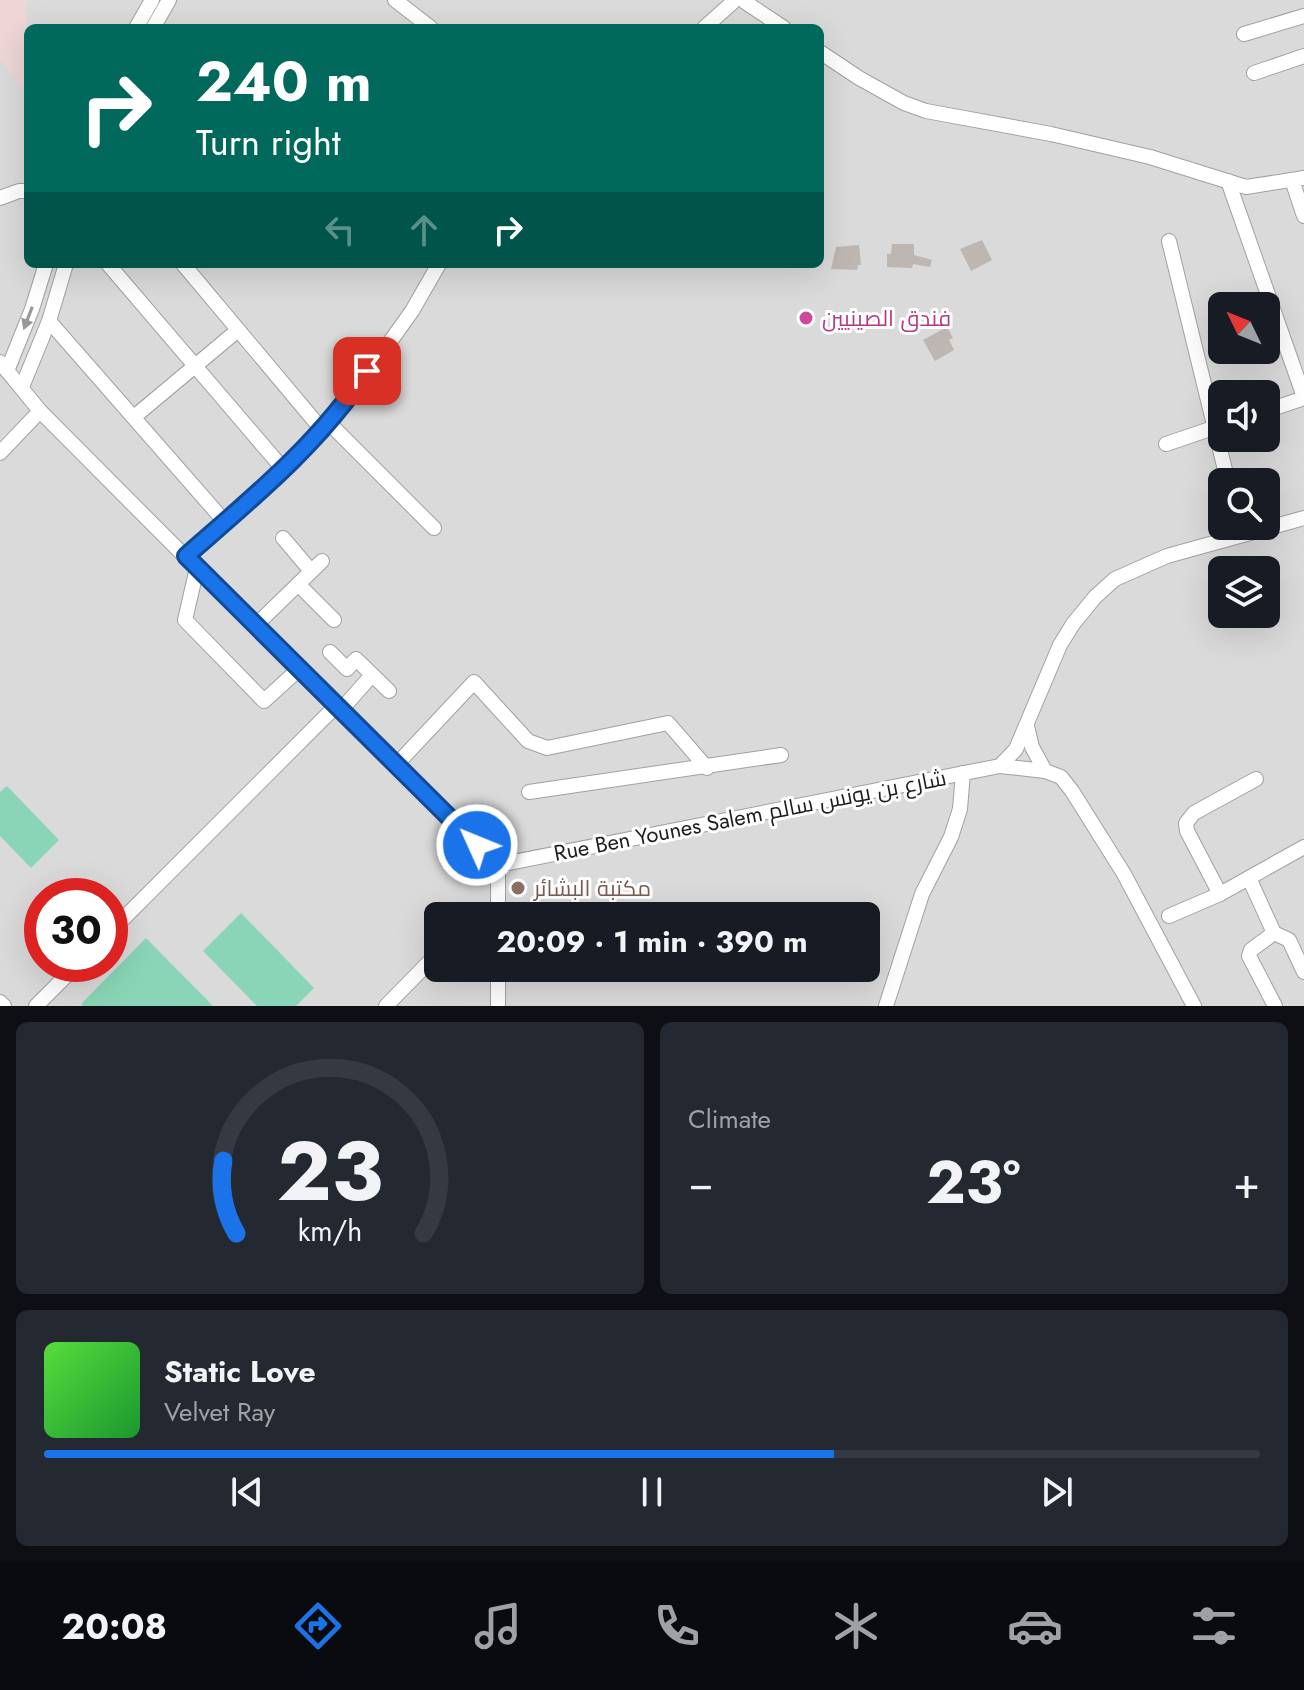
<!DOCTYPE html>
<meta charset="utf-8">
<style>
:root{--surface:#171b24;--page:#242831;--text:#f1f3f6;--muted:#9ea1a6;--line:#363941;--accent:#1a73e8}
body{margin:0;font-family:Jost,Cairo,sans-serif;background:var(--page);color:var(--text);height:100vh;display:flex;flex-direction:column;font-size:30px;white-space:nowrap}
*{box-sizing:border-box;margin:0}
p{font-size:26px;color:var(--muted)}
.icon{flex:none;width:44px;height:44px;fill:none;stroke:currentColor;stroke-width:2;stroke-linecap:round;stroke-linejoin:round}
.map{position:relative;height:1006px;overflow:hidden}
.panel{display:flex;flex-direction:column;gap:16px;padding:16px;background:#0d0f14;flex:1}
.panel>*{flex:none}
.guide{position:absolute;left:24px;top:24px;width:800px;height:244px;border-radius:12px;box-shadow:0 8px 32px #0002;background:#00695c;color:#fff;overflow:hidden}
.needle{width:52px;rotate:313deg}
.controls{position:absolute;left:1208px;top:292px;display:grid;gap:16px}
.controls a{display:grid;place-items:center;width:72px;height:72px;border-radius:12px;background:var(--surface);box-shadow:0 8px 32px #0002;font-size:40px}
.speed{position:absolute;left:24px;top:878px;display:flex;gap:16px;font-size:40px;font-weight:700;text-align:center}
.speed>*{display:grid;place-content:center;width:104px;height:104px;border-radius:50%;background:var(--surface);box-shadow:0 8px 32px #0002;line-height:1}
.speed .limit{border:12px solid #d22;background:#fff;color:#111}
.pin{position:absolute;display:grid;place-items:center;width:68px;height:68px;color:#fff;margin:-34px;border-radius:16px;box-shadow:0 4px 12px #0006}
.me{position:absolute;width:88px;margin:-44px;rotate:314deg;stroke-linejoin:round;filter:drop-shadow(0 0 6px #0008)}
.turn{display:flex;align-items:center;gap:28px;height:168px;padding:0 40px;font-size:36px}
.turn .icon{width:104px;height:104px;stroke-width:2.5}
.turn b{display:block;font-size:56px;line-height:68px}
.lanes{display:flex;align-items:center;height:76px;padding:0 40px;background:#0003;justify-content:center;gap:40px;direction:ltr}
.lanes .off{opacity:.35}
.big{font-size:60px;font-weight:700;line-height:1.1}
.panel .widget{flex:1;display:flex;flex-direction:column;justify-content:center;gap:12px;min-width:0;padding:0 28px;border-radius:12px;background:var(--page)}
.panel .dial{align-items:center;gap:0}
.dial svg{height:208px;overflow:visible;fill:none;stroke:var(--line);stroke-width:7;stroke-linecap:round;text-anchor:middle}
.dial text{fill:var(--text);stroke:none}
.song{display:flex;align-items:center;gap:24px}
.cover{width:96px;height:96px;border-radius:12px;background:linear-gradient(135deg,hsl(110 70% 55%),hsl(130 70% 35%))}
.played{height:8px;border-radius:4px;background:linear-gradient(90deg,var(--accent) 65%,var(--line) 65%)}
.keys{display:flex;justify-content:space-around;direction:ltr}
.heat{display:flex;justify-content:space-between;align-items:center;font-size:44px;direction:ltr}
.panel .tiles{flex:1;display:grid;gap:16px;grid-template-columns:1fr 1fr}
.widget:last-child{grid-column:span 2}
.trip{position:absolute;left:424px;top:902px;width:456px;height:80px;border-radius:12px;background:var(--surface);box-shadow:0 8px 32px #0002;font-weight:700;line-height:80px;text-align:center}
.dock{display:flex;height:128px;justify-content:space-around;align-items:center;background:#090b0e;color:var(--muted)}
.dock .icon{width:56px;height:56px}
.dock .on{color:var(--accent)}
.dock b{font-size:36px;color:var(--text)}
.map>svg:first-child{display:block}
.residential{fill:#dbdada;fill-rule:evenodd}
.commercial{fill:#edd6d5}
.pitch{fill:#8ad5b7}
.building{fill:#bdb6b1}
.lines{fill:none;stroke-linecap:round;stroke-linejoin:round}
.minor-casing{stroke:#a1a1a1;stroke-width:16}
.minor{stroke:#fff;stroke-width:14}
.oneway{fill:#999}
.route-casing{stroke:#114b97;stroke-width:20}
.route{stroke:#1a73e8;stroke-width:14}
.hotel-dot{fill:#d1479c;stroke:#fff;stroke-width:3}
.education-dot{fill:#8d6e63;stroke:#fff;stroke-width:3}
.labels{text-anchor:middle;stroke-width:6;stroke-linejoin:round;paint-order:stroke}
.hotel-label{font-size:22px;fill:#b23c85;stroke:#fff;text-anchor:start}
.street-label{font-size:22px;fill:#1d1d1d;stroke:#fff}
.education-label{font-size:22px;fill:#785e54;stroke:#fff;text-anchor:start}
</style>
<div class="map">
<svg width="1304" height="1006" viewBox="0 0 1304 1006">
<rect width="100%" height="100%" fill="#edeae4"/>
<!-- residential -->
<path class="residential" d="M 0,0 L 1304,0 L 1304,1006 L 0,1006 ZM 28,28 L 820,28 L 820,264 L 28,264 ZM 1222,306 L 1266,306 L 1266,350 L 1222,350 ZM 1222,394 L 1266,394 L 1266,438 L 1222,438 ZM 1222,482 L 1266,482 L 1266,526 L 1222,526 ZM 1222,570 L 1266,570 L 1266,614 L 1222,614 ZM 42,896 L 110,896 L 110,964 L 42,964 ZM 438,916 L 866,916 L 866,968 L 438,968 Z"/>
<!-- commercial -->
<polygon class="commercial" points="0,0 28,0 25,8 28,39 22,49 28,54 28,95 0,59"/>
<!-- pitch -->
<g class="pitch">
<polygon points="7,786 59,840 31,868 0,836 0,792"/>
<polygon points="241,913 314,988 296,1006 257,1006 203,951"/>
<polygon points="146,938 213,1006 83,1006 81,1004"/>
</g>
<!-- building -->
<g class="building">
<polygon points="982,240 992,260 971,271 960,249"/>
<polygon points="892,244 914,244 914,255 932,260 930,267 913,264 912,268 887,267 887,254 891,254"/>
<polygon points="859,245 861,265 858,265 857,270 831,269 836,247"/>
<polygon points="947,327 953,338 949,340 954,350 935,361 923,340"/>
</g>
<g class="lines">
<defs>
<g id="minor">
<polyline points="395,0 431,28"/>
<polyline points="745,2 784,28"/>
<polyline points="136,28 152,0"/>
<polyline points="153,28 169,0"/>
<polyline points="704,28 733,2"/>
<polyline points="1244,34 1304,16"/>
<polyline points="820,52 859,78 904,103 926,111 1051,134 1150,157 1246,187 1304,178"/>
<polyline points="1254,73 1304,56"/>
<polyline points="1292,180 1304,216"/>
<polyline points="1228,181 1304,397"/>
<polyline points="0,198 19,191 28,191"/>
<polyline points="1169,241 1228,482"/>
<polyline points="108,264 284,470"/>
<polyline points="183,264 323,431"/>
<polyline points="49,321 225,522"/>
<polyline points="0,362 40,411 298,670 498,865"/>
<polyline points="7,371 32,309 46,264"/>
<polyline points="22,387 49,321 66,264"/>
<polyline points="1266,411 1304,398"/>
<polyline points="134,417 238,330"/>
<polyline points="329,423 434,528"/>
<polyline points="1166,444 1222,425"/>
<polyline points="0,453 40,411"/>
<polyline points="283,538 311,571"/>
<polyline points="186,556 284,470 323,431 347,402 412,311 439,264"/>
<polyline points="197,568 185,620 264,701 298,670"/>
<polyline points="298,584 334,620"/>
<polyline points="255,626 322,561"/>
<polyline points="330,652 347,669 356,659 389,691"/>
<polyline points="341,710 372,675"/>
<polyline points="1027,726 1032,747 1045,771"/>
<polyline points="396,765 474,682 528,741 547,748 668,723 707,768"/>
<polyline points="1000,766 1016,749 1060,645 1073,624 1095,597 1115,579 1167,556 1304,518"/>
<polyline points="529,792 781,755"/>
<polyline points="498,865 1000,766 1045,771 1061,777 1072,791 1124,874 1194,1006"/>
<polyline points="498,865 498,916"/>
<polyline points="1249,878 1274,933 1289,940 1304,972"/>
<polyline points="1220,894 1187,831 1186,823 1194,813 1256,779"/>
<polyline points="1169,916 1220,894 1304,847"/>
<polyline points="110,932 336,706"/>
<polyline points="1274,933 1251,950 1249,956 1275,1006"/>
<polyline points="0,1002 4,1006"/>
<polyline points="36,1006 78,964"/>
<polyline points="386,1006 438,953"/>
<polyline points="498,1006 498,968"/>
<polyline points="886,1006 922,894 951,837 960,809 963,773"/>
</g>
</defs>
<!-- minor casing -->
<use href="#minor" class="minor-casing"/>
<!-- minor -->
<use href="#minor" class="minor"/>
</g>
<!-- one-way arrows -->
<defs><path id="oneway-solid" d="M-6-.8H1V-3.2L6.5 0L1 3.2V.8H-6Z" transform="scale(2)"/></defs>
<use class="oneway" href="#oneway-solid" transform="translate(28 318) rotate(111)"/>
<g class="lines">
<defs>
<path id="route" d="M 367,371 C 319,444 251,499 186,556 L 477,845"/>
</defs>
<!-- route casing -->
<use href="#route" class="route-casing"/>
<!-- route -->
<use href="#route" class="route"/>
</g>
<!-- markers -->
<circle class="hotel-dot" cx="806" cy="318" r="8"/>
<circle class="education-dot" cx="518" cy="888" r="8"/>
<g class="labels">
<!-- hotel labels -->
<g class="hotel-label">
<text x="822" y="326">فندق الصينيين</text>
</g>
<!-- street labels -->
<g class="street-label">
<text transform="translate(750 815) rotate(-11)" y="8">Rue Ben Younes Salem شارع بن يونس سالم</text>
</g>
<!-- education labels -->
<g class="education-label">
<text x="534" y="896">مكتبة البشائر</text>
</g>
</g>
</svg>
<div class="controls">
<a><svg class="needle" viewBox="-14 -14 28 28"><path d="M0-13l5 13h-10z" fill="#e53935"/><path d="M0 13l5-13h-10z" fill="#9ea1a6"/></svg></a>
<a><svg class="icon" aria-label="sound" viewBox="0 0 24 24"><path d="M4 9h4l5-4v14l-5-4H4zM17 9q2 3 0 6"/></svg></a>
<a><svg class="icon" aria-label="search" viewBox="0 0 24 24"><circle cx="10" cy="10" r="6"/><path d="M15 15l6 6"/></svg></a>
<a><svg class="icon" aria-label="layers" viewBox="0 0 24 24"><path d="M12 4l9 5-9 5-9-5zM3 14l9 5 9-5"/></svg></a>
</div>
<div class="speed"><div class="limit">30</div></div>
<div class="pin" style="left:367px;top:371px;background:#d93025"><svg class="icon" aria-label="arrive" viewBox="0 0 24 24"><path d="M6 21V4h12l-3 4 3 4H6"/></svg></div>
<svg class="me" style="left:477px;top:845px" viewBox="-20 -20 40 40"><circle r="17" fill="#1a73e8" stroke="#fff" stroke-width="3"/><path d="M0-11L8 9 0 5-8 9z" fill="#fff"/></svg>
<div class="trip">20:09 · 1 min · 390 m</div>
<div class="guide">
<div class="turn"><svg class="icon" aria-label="right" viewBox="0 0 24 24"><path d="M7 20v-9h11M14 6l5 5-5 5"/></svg><div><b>240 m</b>Turn right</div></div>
<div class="lanes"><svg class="icon off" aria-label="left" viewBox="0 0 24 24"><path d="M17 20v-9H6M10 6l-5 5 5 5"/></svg><svg class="icon off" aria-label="ahead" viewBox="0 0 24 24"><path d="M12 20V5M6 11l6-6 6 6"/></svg><svg class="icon" aria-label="right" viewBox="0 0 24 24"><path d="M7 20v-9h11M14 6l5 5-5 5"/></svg></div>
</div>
</div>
<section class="panel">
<div class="tiles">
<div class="widget dial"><svg viewBox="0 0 100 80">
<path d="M14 69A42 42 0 1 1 86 69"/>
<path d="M14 69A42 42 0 0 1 9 41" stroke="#1a73e8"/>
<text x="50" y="56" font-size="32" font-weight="700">23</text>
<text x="50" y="72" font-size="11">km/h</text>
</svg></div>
<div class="widget"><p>Climate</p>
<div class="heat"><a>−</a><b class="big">23°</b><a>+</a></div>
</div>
<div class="widget">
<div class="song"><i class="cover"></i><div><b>Static Love</b><p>Velvet Ray</p></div></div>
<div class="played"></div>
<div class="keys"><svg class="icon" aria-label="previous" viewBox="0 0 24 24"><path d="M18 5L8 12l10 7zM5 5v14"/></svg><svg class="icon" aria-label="pause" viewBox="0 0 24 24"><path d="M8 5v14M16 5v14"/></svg><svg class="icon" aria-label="next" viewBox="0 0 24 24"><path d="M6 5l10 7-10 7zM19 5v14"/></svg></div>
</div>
</div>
</section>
<nav class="dock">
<b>20:08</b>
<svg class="icon on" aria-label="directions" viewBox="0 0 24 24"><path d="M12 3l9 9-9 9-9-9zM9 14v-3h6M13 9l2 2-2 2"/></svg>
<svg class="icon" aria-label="music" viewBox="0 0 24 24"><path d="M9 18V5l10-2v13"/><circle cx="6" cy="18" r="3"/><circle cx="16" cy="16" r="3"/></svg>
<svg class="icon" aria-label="phone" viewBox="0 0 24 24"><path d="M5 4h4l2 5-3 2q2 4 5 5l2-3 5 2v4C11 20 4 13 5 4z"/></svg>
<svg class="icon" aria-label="climate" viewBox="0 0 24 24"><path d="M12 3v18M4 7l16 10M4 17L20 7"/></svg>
<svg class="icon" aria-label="car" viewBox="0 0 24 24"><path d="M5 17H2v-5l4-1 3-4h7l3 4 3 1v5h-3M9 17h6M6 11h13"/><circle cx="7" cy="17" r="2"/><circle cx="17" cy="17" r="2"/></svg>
<svg class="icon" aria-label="filters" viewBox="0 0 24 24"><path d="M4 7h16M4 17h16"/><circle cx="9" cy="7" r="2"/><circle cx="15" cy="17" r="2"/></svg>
</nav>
